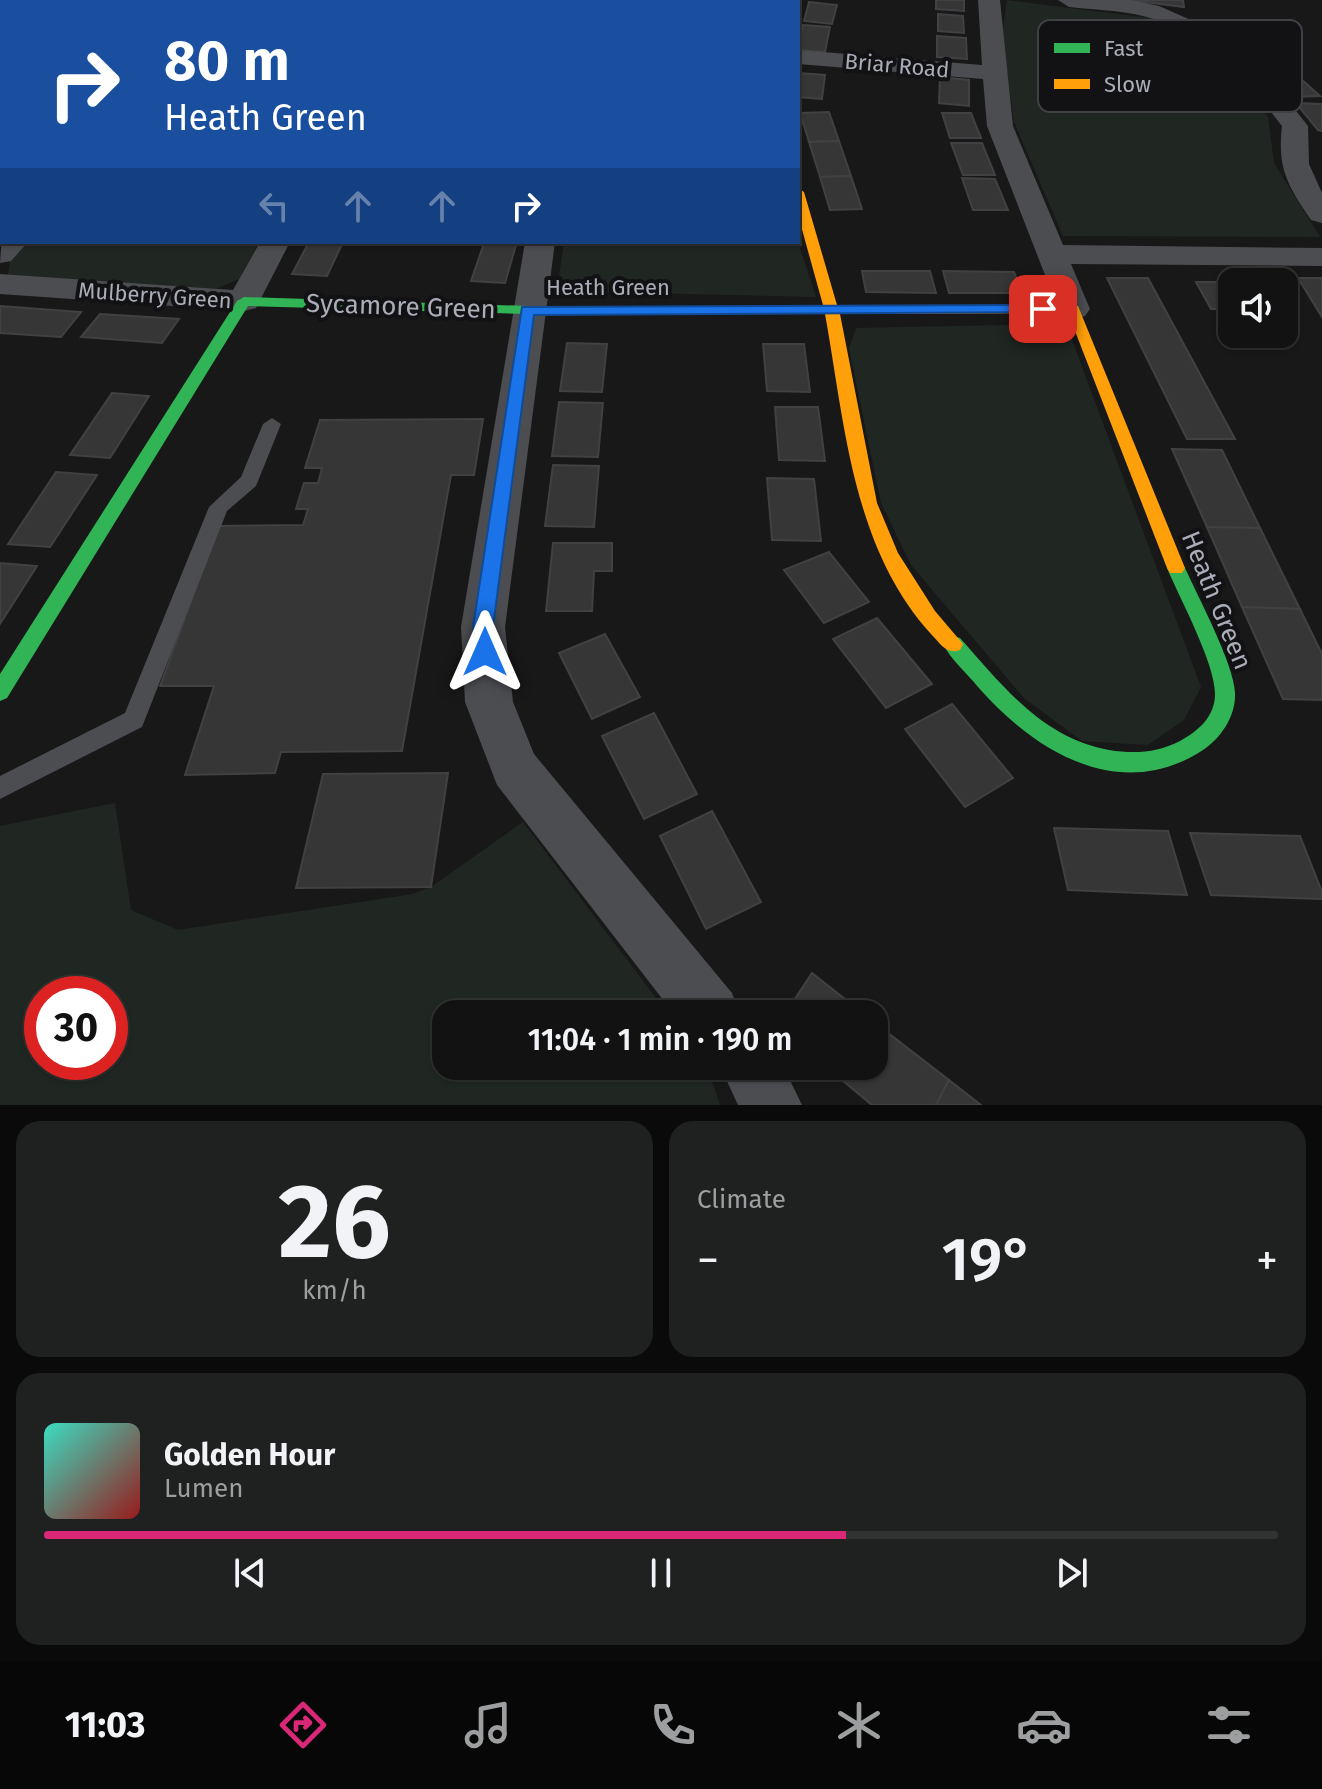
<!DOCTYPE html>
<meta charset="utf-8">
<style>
:root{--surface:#121212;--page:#1f2020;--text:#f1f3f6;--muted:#9c9e9f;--line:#313232;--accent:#db2777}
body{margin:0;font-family:"Fira Sans",sans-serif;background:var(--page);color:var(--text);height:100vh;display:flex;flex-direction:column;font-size:30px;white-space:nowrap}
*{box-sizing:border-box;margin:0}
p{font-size:26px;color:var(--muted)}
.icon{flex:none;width:44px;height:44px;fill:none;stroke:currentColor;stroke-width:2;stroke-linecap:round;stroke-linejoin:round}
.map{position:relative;height:1105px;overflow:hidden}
.side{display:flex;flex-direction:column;gap:16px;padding:16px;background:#0a0a0a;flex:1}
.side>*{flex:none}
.banner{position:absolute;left:0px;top:0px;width:800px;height:244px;box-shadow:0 2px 6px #0004,0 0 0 2px var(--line);background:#1a4fa0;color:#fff;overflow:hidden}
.controls{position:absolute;left:1218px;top:268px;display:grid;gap:16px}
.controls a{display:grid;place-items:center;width:80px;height:80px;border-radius:16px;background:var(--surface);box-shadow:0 2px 6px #0004,0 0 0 2px var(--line);font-size:40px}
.speed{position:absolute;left:24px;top:976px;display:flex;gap:16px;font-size:40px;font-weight:700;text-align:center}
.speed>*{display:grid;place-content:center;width:104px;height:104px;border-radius:50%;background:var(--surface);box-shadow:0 2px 6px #0004,0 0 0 2px var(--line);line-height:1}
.speed .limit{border:12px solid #d22;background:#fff;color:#111}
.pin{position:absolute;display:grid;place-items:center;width:68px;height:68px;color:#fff;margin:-34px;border-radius:16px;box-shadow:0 4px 12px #0006}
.me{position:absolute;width:88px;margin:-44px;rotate:0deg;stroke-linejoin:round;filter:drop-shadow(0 0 6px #0008)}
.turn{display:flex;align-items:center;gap:28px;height:168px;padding:0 32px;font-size:36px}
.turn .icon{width:104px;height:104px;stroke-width:2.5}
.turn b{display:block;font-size:56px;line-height:68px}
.lanes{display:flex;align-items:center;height:76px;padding:0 32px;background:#0003;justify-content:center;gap:40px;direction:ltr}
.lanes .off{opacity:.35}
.big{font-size:60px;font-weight:600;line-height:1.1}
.side .widget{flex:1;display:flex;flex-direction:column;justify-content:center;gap:12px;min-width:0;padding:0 28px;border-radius:24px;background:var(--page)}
.side .dial{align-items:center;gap:0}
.dial b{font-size:104px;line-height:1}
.song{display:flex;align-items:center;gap:24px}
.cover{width:96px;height:96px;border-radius:12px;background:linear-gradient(135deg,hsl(170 70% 55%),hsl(0 70% 35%))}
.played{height:8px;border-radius:4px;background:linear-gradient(90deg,var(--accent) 65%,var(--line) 65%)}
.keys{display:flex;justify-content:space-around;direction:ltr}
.heat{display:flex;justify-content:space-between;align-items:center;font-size:44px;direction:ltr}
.side .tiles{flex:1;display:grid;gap:16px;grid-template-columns:1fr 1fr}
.widget:last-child{grid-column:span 2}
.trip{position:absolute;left:432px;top:1000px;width:456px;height:80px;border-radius:24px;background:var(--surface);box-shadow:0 2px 6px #0004,0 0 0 2px var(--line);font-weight:600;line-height:80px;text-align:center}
.dock{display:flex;height:128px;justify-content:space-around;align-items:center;background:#070707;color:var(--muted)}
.dock .icon{width:56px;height:56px}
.dock .on{color:var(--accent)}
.dock b{font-size:36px;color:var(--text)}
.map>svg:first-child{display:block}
.green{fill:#202722;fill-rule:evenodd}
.building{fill:#363637;stroke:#414144;stroke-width:2}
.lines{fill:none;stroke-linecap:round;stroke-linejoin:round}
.lane{fill:#4c4d51;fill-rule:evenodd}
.street{fill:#4c4d51;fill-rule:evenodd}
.fast{fill:#30b455;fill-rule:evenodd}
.slow{fill:#ff9f0a;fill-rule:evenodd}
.route{fill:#1a73e8;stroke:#114b97;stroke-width:2}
.labels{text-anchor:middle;stroke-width:8;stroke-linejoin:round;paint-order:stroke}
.far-street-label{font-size:22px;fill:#aaadb8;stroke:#121214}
.street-label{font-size:26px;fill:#aaadb8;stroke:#121214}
.key{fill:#121214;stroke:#404045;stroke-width:2}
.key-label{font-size:22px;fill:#aaadb8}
</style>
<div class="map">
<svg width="1322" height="1105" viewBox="0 0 1322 1105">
<rect width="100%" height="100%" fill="#181818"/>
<!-- green -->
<g class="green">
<polygon points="1007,0 1166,20 1198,42 1268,117 1274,163 1320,237 1063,236 1014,122 1002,35"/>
<polygon points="28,242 259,242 239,279 216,289 8,275 10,258"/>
<polygon points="564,242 798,242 816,297 557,291"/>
<polygon points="1055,324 1072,340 1201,687 1184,720 1148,745 1082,741 1024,698 911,565 881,503 849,349 856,328"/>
<path d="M 115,803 L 131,910 L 178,930 L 413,894 L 431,887 L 523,822 L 668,1014 L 446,1014 L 446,1066 L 707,1066 L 720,1105 L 0,1105 L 0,826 ZM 110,994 L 110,1062 L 42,1062 L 42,994 Z"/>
</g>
<!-- building -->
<g class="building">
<polygon points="936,0 964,0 964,11 936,9"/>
<polygon points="1183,0 1184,7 1129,0"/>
<polygon points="809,2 837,5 832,24 804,21"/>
<polygon points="938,14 963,16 964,33 938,31"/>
<polygon points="803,25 830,27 825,52 798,50"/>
<polygon points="937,36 966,38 967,59 937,57"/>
<polygon points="1290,69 1320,96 1291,97 1262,70"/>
<polygon points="798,73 825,75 822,99 798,97"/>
<polygon points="940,77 969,80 969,106 939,103"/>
<polygon points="1296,103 1322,104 1322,131 1318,130"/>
<polygon points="829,112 839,141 809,142 800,113"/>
<polygon points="942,113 971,113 981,138 950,138"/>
<polygon points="839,141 851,176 820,177 809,142"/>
<polygon points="951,143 982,143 995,175 963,175"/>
<polygon points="851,176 862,209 830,210 820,177"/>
<polygon points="962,178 995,179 1008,210 973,210"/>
<polygon points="309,242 343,242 327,276 292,274"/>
<polygon points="484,243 516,245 505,283 471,281"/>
<polygon points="862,271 930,271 936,293 866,292"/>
<polygon points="943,271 1014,272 1022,293 949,293"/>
<polygon points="1107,278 1148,278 1235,439 1187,439"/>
<polygon points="1298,278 1322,278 1322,317"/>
<polygon points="1196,282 1232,282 1232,309 1211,309"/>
<polygon points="0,306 81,312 61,337 0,333"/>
<polygon points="100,314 179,319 162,343 81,337"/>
<polygon points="567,343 607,344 602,392 560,391"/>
<polygon points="763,344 804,344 810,392 767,391"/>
<polygon points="112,393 149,396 110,458 70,455"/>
<polygon points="559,402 603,403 598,457 552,456"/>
<polygon points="775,407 818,407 825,461 779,460"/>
<polygon points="483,419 474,475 451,475 402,751 281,752 275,773 185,775 214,686 160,686 219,526 303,525 308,509 296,509 304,483 318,483 322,468 305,468 320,420"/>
<polygon points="1172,449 1222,450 1260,528 1207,527"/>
<polygon points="553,465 599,466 594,527 545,526"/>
<polygon points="56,472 97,475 50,547 8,544"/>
<polygon points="767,478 814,479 821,541 772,540"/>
<polygon points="1207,527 1260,528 1300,609 1242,607"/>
<polygon points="553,543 612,543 612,571 594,571 592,611 546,611"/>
<polygon points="829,552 869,602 824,623 784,570"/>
<polygon points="0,563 37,566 0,624"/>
<polygon points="1242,607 1300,609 1322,654 1322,700 1283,699"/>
<polygon points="877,618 932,684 886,708 833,639"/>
<polygon points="605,634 640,697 592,719 559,653"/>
<polygon points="952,704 1013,778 965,807 905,729"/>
<polygon points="654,713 697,794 644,819 602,736"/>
<polygon points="448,773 431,887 296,888 323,774"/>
<polygon points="712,811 761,902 706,929 660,836"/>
<polygon points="1054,828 1168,831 1187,895 1068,890"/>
<polygon points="1190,833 1300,836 1322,892 1322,899 1211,895"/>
<polygon points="812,973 864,1014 785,1014"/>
<polygon points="874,1022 949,1080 936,1105 872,1105 825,1066 874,1066"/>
<polygon points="949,1080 981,1105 936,1105"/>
</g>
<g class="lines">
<!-- lane -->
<polygon class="lane" points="272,418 281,424 256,486 227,511 142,727 0,799 0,776 125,713 209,507 241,477 263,424"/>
<!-- street -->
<g class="street">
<polygon points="71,0 99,0 70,2"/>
<polygon points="358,0 381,0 382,2 359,2"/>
<polygon points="532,0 554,0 555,2 533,2"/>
<polygon points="698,0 724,0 697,2"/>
<polygon points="978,0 1000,0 1013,126 1063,245 1322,248 1322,266 1071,264 1090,309 1085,316 1073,319 1061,316 987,126 983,79 798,64 798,50 982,65"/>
<path d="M 1058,0 L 1131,0 L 1159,6 L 1209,28 L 1245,55 L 1277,87 L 1308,126 L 1309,164 L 1322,193 L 1322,223 L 1311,220 C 1288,186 1277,169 1282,126 C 1247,80 1202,30 1143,16 C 1119,10 1094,10 1069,7 Z"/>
<rect x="0" y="18" width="2" height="14"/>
<polygon points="2,236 2,242 28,242 11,261 0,263"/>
<polygon points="260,242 290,242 256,308 244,311 0,294 0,274 233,290"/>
<polygon points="525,242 555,242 505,627 513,702 534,754 732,993 740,1014 674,1014 497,785 465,702 461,627"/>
<polygon points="720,1066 783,1066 802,1105 738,1105"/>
</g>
<!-- fast -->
<g class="fast">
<polygon points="244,297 528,306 796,306 803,310 796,314 528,314 248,306 7,698 0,701 0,674 237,301"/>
<path d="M 1176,561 L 1182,563 L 1185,568 C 1198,597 1234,664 1235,693 C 1236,716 1221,738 1203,750 C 1120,804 1035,752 978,687 C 967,673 951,660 943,644 L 946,638 L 953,636 L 960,638 C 1003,686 1042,738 1109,750 C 1134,754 1157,753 1180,741 C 1198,731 1215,717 1215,694 C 1215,663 1180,599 1167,568 L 1170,563 Z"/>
</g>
<!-- slow -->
<path class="slow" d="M 798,188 L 804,192 L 837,305 L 1078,306 L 1185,568 L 1182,573 L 1170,573 L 1167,568 L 1068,313 L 840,314 L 877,503 L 898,553 L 935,611 L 963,644 L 960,650 C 946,655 940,643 931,634 C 852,547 845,424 825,314 L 796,314 L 789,310 L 796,306 L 823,305 L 798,215 Z"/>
</g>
<!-- route -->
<polygon class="route" points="1043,305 1050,309 1048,312 534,315 493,627 495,652 492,658 485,660 478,658 473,627 522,307"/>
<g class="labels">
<!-- far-street labels -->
<g class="far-street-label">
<text transform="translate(897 65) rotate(5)" y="8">Briar Road</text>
<text x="608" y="295">Heath Green</text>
<text transform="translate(155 295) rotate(4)" y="8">Mulberry Green</text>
</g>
<!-- street labels -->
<g class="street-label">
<text transform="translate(401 306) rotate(2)" y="9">Sycamore Green</text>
<text transform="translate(1217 600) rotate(68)" y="9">Heath Green</text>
</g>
</g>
<!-- legend -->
<rect x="1038" y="20" width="264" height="92" rx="12" class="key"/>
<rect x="1054" y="43" width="36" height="10" fill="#30b455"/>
<rect x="1054" y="79" width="36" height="10" fill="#ff9f0a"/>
<g class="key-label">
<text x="1104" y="56">Fast</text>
<text x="1104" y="92">Slow</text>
</g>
</svg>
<div class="controls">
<a><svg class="icon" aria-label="sound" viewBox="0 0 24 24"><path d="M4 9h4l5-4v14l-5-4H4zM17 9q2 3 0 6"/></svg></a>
</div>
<div class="speed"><div class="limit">30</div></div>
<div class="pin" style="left:1043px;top:309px;background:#d93025"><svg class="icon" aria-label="arrive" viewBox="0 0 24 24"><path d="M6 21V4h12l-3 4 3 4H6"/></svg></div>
<svg class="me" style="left:485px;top:652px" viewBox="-20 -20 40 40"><path d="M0-17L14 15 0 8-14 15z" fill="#1a73e8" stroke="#fff" stroke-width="4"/></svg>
<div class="trip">11:04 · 1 min · 190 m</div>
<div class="banner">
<div class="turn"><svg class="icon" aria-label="right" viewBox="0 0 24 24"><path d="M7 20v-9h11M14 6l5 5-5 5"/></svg><div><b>80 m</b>Heath Green</div></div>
<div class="lanes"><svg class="icon off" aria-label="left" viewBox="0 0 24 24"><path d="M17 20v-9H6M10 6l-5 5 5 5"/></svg><svg class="icon off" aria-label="ahead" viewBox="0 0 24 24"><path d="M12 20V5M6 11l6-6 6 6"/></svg><svg class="icon off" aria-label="ahead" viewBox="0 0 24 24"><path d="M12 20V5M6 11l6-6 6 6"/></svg><svg class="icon" aria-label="right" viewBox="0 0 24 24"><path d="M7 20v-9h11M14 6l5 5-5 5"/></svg></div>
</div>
</div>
<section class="side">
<div class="tiles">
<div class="widget dial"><b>26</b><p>km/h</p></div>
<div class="widget"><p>Climate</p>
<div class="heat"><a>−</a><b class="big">19°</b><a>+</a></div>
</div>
<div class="widget">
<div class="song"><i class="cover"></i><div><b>Golden Hour</b><p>Lumen</p></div></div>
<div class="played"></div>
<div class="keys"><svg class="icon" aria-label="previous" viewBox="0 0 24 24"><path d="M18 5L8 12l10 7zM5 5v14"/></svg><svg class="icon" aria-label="pause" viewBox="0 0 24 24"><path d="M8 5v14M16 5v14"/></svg><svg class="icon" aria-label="next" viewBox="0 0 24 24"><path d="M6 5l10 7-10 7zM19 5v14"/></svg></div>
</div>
</div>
</section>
<nav class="dock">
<b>11:03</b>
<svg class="icon on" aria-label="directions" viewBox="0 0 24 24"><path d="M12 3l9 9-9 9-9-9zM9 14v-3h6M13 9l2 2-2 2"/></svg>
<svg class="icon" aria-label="music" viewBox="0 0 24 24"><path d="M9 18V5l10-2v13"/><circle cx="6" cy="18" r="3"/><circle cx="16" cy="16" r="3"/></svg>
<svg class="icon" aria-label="phone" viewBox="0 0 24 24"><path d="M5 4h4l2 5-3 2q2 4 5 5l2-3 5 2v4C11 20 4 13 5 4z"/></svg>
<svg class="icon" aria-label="climate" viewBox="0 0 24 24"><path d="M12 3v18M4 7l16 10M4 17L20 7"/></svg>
<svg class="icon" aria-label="car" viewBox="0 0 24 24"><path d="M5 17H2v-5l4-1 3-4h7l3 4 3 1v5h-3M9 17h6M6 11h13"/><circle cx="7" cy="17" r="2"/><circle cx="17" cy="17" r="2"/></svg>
<svg class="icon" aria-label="filters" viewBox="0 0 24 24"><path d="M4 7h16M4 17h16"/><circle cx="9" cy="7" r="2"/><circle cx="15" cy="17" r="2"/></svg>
</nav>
